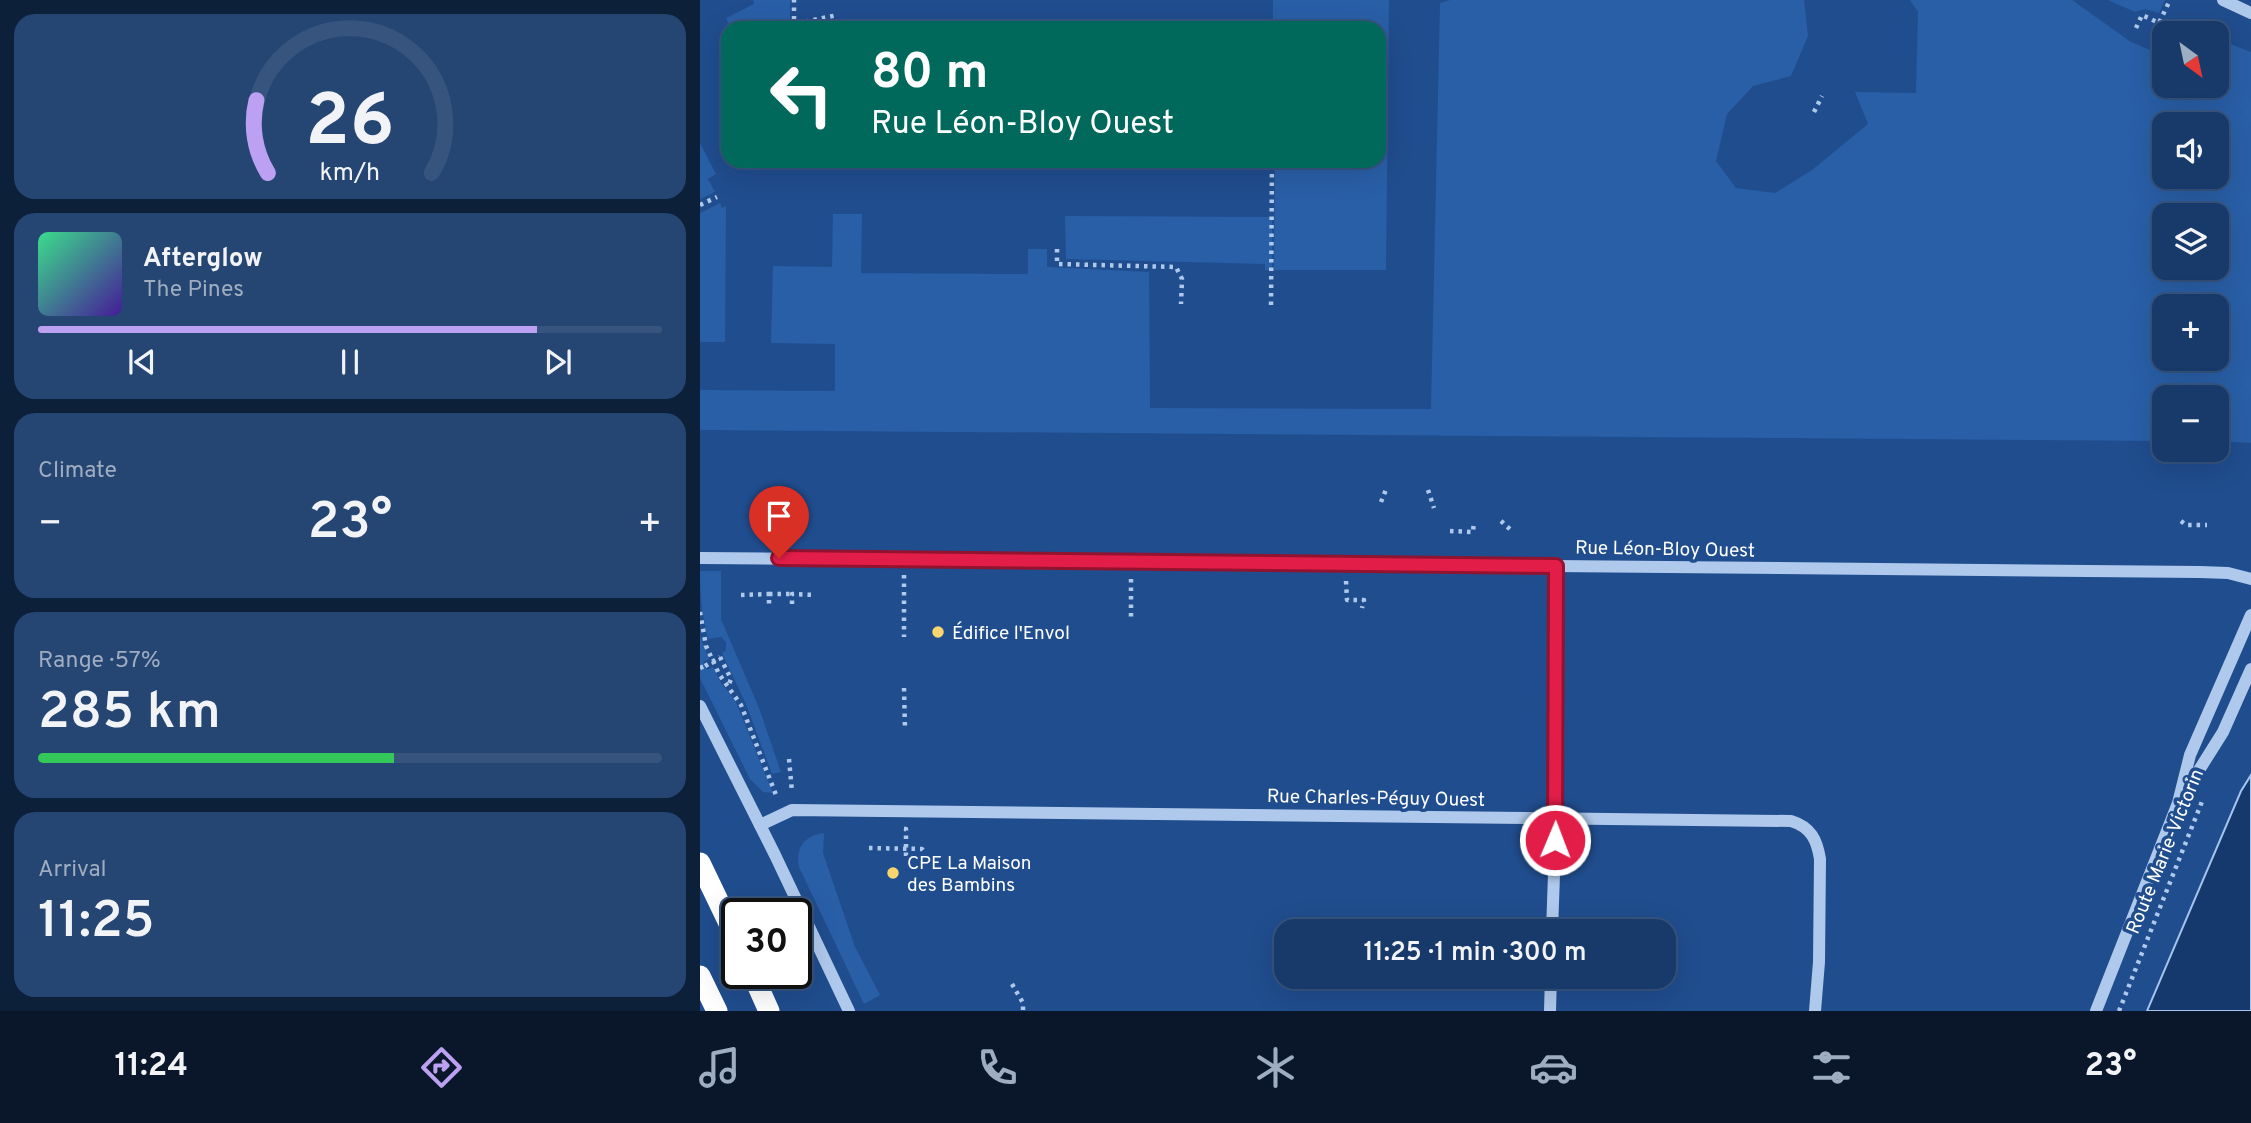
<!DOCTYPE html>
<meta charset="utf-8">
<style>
:root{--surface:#183a6a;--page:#254572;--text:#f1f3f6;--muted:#9fadc1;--line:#36547e;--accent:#bca0f2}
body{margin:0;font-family:Overpass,sans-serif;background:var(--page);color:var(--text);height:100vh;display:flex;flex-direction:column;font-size:26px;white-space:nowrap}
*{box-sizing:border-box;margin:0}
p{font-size:23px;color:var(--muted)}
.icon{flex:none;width:38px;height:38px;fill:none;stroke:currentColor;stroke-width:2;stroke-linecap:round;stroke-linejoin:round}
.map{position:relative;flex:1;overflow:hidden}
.panel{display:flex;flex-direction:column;gap:14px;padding:14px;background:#0d203a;width:700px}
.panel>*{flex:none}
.hud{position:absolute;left:21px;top:21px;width:665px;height:147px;border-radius:21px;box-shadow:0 7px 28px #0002,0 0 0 2px var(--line);background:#00695c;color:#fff;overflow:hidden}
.needle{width:46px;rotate:147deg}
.fabs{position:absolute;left:1452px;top:21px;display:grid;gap:14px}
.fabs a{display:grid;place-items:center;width:77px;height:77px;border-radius:14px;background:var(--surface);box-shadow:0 7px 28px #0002,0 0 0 2px var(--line);font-size:35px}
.speed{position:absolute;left:21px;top:898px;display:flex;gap:14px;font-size:35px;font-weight:700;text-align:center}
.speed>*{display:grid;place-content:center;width:91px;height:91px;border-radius:50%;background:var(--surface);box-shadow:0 7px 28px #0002,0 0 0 2px var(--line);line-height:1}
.speed .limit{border:4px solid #111;border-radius:10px;background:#fff;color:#111}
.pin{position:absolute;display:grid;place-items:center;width:60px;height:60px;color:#fff;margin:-72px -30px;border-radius:50% 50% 50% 0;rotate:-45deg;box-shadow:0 0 7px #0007}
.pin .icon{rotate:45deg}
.me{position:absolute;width:77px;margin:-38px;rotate:1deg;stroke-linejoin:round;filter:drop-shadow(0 0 5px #0008)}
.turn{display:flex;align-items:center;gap:24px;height:147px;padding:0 35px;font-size:32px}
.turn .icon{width:91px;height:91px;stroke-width:2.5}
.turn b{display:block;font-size:49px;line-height:60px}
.big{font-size:52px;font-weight:600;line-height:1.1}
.panel .tile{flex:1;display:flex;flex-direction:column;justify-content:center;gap:10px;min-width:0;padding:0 24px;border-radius:21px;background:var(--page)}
.panel .dial{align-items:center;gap:0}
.dial svg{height:182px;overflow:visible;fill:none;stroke:var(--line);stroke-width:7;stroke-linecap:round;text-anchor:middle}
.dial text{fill:var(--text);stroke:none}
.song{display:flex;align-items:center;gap:21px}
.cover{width:84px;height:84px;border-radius:10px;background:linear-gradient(135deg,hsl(150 70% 55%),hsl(260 70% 35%))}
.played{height:7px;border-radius:4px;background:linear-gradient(90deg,var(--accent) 80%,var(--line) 80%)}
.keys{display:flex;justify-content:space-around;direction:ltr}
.heat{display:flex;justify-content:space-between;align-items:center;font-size:38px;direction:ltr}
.charge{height:10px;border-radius:5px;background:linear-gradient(90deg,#34c759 57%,var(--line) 0)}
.trip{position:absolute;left:574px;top:919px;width:402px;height:70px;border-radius:21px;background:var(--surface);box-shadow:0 7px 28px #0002,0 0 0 2px var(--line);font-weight:600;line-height:70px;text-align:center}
.menu{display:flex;height:112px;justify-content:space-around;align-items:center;background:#0a172a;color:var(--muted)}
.menu .icon{width:49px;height:49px}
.menu .current{color:var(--accent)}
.menu b{font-size:32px;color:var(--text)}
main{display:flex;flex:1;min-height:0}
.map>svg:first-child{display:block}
.green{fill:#295fa7;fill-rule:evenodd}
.water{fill:#16396d;stroke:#a2c4ee;stroke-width:2}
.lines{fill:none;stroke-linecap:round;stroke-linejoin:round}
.path{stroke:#afc9ec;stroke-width:4.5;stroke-dasharray:3.5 5;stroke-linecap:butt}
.minor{stroke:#afc9ec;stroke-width:12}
.highway{stroke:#fff;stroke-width:21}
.path-bridge{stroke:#afc9ec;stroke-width:4.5;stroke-dasharray:3.5 5;stroke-linecap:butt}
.route-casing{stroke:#92132f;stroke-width:18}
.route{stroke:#e11d48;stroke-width:12}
.poi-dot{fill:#fad56f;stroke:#204d8e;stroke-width:2.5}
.labels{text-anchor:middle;stroke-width:7;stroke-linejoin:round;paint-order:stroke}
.street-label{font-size:19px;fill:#fff;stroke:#204d8e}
.poi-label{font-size:19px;fill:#fff;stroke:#204d8e;text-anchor:start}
</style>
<main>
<section class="panel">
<div class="tile dial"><svg viewBox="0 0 100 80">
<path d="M14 69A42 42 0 1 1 86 69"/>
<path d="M14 69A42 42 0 0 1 9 37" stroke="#bca0f2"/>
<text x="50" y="56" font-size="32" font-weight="700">26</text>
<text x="50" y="72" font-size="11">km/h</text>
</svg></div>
<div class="tile">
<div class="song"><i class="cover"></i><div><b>Afterglow</b><p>The Pines</p></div></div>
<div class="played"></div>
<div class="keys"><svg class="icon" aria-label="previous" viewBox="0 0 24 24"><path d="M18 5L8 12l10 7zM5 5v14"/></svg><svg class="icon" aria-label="pause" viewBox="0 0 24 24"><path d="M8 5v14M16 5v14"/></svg><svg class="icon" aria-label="next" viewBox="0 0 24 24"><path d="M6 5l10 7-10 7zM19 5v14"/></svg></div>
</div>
<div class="tile"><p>Climate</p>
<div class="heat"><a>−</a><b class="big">23°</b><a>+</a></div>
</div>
<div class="tile"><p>Range · 57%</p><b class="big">285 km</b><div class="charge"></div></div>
<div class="tile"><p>Arrival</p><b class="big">11:25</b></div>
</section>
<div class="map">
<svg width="1551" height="1011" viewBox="0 0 1551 1011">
<rect width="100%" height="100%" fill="#204d8e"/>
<!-- green -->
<g class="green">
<polygon points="53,0 90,0 90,28 58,28 55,21 46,24 47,28 31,28 26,18 54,4"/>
<polygon points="573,0 689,0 686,270 574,270 575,161 679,161 679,28 573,28"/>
<path d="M 750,0 L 1104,0 L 1108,36 L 1091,76 L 1053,86 L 1027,114 L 1016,161 L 1036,188 L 1075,193 L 1112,170 L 1168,124 L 1155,92 L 1216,93 L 1218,12 L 1210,0 L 1372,0 L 1431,42 L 1462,55 L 1465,50 L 1465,86 L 1517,86 L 1517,39 L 1551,52 L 1551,443 L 1517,441 L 1517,397 L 1465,397 L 1465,441 L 0,430 L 0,390 L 135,391 L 135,344 L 71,343 L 73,266 L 132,267 L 133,214 L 162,214 L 161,273 L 328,274 L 328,249 L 347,249 L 347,267 L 449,272 L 450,408 L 731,409 L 740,3 ZM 1465,124 L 1517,124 L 1517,177 L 1465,177 ZM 1465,215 L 1517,215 L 1517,268 L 1465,268 ZM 1465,306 L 1517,306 L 1517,359 L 1465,359 Z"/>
<polygon points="1408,0 1465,0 1459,13 1445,9 1435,12"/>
<polygon points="0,143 16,174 8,179 15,192 0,199"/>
<polygon points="20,203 22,208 26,206 25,342 0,342 0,213"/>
<polygon points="365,216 572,217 572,270 565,270 565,264 366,259"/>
<path d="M 0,571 L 21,571 L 21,619 L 59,708 L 81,772 L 72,774 L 46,704 L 22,653 L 26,650 L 26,642 L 21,637 L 8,639 C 2,614 0,596 0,571 Z"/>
<polygon points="0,636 9,659 3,662 7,670 13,667 21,683 35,700 73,793 63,792 50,779 0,678"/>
<path d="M 124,833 L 123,853 L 155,947 L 180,995 L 164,1004 L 99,867 C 95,848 105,835 124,833 Z"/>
</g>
<!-- water -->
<polygon class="water" points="1551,775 1551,1011 1447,1011 1541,791"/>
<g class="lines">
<!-- path -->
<g class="path">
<polyline points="94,28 94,0"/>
<polyline points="99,28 108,21 138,15"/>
<polyline points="1436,28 1442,15 1459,23 1470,0"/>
<polyline points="1114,112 1122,96"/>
<polyline points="0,205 17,197"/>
<polyline points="357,249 357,264 476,267 482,279 481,304"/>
<polyline points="571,305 572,161"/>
<polyline points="728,490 734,508"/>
<polyline points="681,502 687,487"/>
<polyline points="61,503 75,503"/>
<polyline points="801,521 813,532"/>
<polyline points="1481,521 1486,525 1507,525"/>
<polyline points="750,531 773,532 774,521"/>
<polyline points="204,575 204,637"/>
<polyline points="431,579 431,620"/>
<polyline points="646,581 647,600 664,600 662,608"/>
<polyline points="69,594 92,594"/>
<polyline points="41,595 69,594 69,604"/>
<polyline points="92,604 92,594 114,595"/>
<polyline points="0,612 6,646 19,674 41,705 76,795"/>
<polyline points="20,657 31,679 28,687"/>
<polyline points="0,668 5,666"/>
<polyline points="204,688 205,729"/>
<polyline points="89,759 92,792"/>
<polyline points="204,829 206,829 206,861"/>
<polyline points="169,848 222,849 225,853 226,860"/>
<polyline points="312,984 323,1003 323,1011"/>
<polyline points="1419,1011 1503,799"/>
</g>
<!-- minor -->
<g class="minor">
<polyline points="1523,0 1551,13"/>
<polyline points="0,558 1500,572 1528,573 1551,579"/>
<polyline points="0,706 75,855 149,1011"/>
<polyline points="1484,794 1523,732 1551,669"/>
<path d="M 60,825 L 92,810 L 1091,821 C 1111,827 1117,840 1120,859 L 1119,962 L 1115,1011"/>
<polyline points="852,931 856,818 856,566"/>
<polyline points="850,1011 851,976"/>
<polyline points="1396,1011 1478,803 1490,755 1551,615"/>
</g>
<!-- highway -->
<g class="highway">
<polyline points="0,863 37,940"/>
<polyline points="52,973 69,1011"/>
<polyline points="0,976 17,1011"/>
</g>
<!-- path-bridge -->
<polyline class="path-bridge" points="5,666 20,657"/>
</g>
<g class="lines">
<defs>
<polyline id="route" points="79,558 856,566 855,840"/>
</defs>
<!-- route casing -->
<use href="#route" class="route-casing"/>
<!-- route -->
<use href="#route" class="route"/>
</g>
<!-- markers -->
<g class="poi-dot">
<circle cx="238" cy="632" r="7"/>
<circle cx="193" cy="873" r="7"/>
</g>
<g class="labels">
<!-- street labels -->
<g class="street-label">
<text transform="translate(965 548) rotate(1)" y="7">Rue Léon-Bloy Ouest</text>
<text transform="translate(676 797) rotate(1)" y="7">Rue Charles-Péguy Ouest</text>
<text transform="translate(1464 851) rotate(-68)" y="7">Route Marie-Victorin</text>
</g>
<!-- poi labels -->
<g class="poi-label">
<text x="252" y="639">Édifice l'Envol</text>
<text x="207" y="869">CPE La Maison<tspan x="207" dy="22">des Bambins</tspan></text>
</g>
</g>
</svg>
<div class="fabs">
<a><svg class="needle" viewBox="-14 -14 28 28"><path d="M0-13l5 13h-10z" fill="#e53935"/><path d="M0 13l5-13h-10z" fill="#9fadc1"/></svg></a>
<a><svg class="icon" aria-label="sound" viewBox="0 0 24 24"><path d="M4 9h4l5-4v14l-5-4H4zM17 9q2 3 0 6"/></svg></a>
<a><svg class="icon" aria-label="layers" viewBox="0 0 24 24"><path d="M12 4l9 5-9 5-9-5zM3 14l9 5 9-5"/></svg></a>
<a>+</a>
<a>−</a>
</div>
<div class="speed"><div class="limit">30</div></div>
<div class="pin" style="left:79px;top:558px;background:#d93025"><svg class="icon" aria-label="arrive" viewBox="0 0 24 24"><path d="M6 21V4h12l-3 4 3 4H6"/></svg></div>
<svg class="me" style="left:855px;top:840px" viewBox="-20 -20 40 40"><circle r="17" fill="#e11d48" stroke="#fff" stroke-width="3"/><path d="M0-11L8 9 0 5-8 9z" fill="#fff"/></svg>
<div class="trip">11:25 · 1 min · 300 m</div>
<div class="hud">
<div class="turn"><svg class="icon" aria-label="left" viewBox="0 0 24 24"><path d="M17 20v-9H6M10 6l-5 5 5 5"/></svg><div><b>80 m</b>Rue Léon-Bloy Ouest</div></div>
</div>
</div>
</main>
<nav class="menu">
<b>11:24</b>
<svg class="icon current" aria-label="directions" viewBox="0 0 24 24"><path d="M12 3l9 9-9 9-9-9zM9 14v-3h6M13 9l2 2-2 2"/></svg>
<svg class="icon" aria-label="music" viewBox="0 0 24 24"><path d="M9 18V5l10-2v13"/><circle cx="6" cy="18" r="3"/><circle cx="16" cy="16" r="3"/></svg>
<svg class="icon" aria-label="phone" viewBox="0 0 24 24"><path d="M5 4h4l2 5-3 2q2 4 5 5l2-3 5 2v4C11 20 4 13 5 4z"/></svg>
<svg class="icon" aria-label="climate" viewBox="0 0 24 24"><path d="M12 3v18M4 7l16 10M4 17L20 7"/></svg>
<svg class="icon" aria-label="car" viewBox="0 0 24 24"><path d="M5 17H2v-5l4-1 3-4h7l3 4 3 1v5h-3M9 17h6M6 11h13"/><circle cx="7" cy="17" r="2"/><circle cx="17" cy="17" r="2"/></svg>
<svg class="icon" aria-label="filters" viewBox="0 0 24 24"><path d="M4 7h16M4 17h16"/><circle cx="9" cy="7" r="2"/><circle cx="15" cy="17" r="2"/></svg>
<b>23°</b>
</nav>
